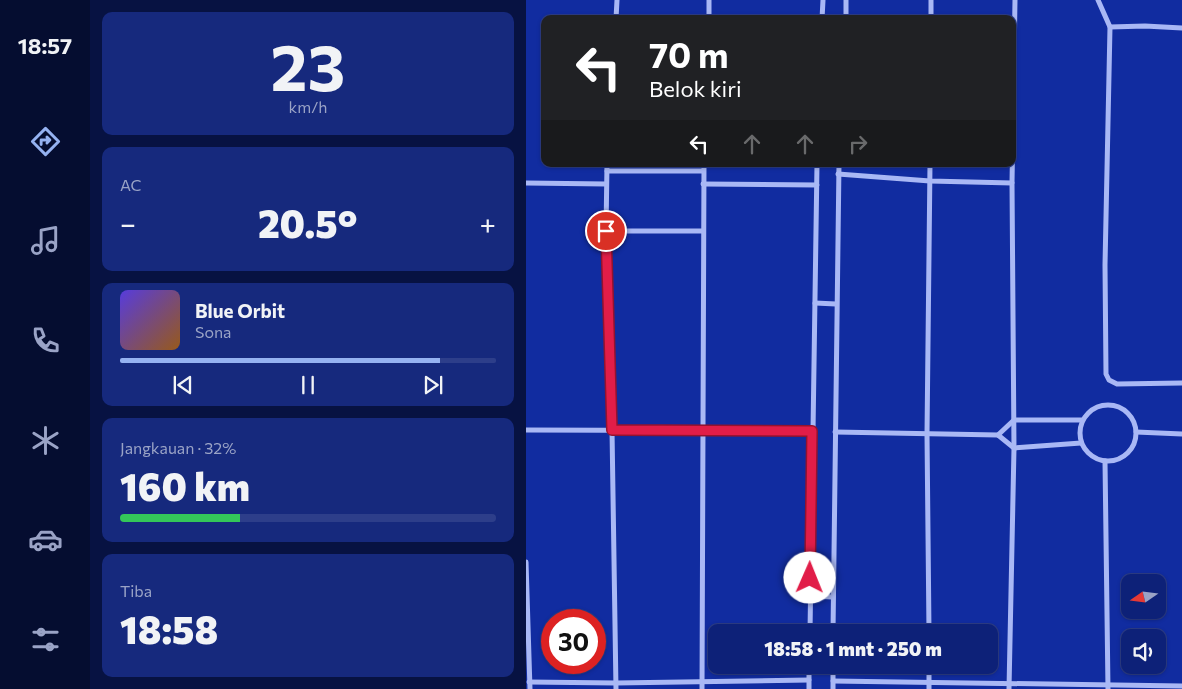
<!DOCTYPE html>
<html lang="id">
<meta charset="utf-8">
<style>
:root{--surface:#0d2178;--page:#16297d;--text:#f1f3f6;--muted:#9aa3c6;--line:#2d3e8a;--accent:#95b2f1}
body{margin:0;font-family:Commissioner,sans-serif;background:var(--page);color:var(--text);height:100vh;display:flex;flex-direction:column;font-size:19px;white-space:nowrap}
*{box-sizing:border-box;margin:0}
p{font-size:16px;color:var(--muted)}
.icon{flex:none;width:28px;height:28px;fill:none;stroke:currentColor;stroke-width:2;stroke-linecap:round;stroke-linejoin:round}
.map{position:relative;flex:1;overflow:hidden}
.side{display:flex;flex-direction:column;gap:12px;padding:12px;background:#071242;width:436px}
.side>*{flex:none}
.banner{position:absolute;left:15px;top:15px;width:475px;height:152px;border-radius:10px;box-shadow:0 1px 4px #0004,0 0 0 1px var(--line);background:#202124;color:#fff;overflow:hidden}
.needle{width:32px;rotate:256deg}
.fabs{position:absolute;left:595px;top:574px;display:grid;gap:10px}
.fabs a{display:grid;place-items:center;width:45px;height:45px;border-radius:10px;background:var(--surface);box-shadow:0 1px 4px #0004,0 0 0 1px var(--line);font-size:25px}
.speed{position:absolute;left:15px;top:609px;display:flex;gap:10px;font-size:25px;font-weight:700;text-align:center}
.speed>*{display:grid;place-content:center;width:65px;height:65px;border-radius:50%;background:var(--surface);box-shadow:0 1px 4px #0004,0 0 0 1px var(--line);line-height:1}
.speed .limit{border:8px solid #d22;background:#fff;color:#111}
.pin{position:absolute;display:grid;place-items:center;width:42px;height:42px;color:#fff;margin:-21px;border:2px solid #fff;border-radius:50%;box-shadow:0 1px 5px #0007}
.me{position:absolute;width:55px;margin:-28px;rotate:1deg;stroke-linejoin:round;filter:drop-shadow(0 0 4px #0008)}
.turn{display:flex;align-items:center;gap:18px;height:105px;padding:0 25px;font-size:22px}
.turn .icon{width:65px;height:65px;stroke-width:2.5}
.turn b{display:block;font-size:35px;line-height:42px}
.lanes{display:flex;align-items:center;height:48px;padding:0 25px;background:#0003;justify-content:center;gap:25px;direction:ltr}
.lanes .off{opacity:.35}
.big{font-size:38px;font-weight:800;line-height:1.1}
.side .tile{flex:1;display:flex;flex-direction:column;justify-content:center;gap:8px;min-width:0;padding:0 18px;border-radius:10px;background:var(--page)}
.side .dial{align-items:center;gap:0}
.dial b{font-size:65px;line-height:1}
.song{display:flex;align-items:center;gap:15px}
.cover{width:60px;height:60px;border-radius:8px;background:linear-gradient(135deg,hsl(250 70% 55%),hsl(30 70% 35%))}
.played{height:5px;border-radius:2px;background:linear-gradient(90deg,var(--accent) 85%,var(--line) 85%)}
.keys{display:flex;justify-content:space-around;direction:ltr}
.heat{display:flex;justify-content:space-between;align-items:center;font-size:28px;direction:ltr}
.charge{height:8px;border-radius:4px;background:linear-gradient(90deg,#34c759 32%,var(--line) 0)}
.trip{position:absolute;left:182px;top:624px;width:290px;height:50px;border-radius:10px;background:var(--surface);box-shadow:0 1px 4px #0004,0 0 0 1px var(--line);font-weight:800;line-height:50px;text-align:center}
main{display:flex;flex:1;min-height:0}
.menu{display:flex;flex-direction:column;width:90px;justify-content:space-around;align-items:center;background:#050d30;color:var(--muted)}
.menu .icon{width:35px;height:35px}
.menu .active{color:var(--accent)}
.menu b{font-size:22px;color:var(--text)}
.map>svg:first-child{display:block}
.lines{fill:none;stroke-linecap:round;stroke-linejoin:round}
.street{stroke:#a9b8f5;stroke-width:5}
.route-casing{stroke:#92132f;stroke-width:12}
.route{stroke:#e11d48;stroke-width:9}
</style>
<main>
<nav class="menu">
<b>18:57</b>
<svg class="icon active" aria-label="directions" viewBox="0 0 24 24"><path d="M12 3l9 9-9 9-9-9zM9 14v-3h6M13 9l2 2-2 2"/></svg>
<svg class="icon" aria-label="music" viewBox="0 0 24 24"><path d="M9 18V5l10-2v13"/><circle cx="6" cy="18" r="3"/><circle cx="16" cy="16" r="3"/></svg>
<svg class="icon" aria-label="phone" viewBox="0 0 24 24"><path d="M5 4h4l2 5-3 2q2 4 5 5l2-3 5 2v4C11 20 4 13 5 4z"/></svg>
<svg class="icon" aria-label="climate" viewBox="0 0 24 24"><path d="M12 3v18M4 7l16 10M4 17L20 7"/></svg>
<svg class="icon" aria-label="car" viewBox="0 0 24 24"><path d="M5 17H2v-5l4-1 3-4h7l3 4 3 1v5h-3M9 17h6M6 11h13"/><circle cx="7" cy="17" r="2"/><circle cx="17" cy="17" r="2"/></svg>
<svg class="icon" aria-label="filters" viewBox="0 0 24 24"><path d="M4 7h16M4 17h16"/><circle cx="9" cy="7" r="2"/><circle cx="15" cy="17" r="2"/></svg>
</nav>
<section class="side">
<div class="tile dial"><b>23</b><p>km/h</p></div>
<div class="tile"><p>AC</p>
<div class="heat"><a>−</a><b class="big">20.5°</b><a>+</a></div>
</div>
<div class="tile">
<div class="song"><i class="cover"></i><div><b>Blue Orbit</b><p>Sona</p></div></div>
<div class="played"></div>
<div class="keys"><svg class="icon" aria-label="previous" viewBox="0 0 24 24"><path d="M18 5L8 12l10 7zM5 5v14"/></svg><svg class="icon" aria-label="pause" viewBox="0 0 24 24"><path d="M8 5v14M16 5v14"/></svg><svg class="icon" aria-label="next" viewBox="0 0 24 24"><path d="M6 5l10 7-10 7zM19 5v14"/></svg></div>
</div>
<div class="tile"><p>Jangkauan · 32%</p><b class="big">160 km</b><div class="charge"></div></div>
<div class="tile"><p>Tiba</p><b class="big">18:58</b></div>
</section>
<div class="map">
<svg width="656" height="689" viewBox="0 0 656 689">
<rect width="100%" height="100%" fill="#112ca0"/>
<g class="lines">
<!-- street -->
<g class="street">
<polyline points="572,0 584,27 579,265 580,374 583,380 591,384 656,383"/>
<polyline points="90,19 91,0"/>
<polyline points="183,19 183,0"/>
<polyline points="296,19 297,0"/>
<polyline points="320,19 320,0"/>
<polyline points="405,19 405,0"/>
<polyline points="584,27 619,26 656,28"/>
<polyline points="81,164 80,231 86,430 90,689"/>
<polyline points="81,171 177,171"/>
<polyline points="312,174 404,181 486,183"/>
<polyline points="0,183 80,184"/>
<polyline points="177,184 291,185"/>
<polyline points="80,231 176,231"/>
<polyline points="289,303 310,304"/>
<circle cx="582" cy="433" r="28"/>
<polyline points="0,430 286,431"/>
<polyline points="309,432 472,435 488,448 555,443"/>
<polyline points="610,432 656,434"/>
<polyline points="472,435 488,420 556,420"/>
<polyline points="579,461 582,689"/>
<polyline points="0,562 4,689"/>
<polyline points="284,596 307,597"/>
<polyline points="284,632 291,164"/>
<polyline points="307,632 313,164"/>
<polyline points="403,632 401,434 404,164"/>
<polyline points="307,681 656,686"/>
<polyline points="3,682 90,683 283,680"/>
<polyline points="176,689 178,164"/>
<polyline points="283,689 283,665"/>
<polyline points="307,689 307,665"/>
<polyline points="403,689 403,665"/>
<polyline points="483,689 488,448 486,183 489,0"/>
</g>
</g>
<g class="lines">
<defs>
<polyline id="route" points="80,231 86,430 286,431 284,578"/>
</defs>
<!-- route casing -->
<use href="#route" class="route-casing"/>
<!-- route -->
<use href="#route" class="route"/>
</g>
</svg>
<div class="fabs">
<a><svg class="needle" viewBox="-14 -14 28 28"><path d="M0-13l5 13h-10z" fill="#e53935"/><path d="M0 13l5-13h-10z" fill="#9aa3c6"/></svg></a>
<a><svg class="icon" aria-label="sound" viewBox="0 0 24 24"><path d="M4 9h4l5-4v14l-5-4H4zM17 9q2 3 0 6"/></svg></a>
</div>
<div class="speed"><div class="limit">30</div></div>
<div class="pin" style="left:80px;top:231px;background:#d93025"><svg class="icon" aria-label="arrive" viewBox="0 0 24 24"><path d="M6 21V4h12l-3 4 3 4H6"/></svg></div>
<svg class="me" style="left:284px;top:578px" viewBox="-20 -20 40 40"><circle r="19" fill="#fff"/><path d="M0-13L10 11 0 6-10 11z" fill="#e11d48"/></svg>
<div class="trip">18:58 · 1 mnt · 250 m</div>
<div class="banner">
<div class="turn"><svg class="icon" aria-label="left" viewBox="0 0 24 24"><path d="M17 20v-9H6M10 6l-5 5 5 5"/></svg><div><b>70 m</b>Belok kiri</div></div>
<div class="lanes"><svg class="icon" aria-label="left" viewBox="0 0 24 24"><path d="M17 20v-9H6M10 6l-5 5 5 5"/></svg><svg class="icon off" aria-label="ahead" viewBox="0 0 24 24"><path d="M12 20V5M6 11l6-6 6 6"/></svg><svg class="icon off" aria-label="ahead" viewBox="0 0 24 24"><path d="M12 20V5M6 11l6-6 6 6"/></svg><svg class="icon off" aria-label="right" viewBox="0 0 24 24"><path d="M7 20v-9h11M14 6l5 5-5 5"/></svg></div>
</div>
</div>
</main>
